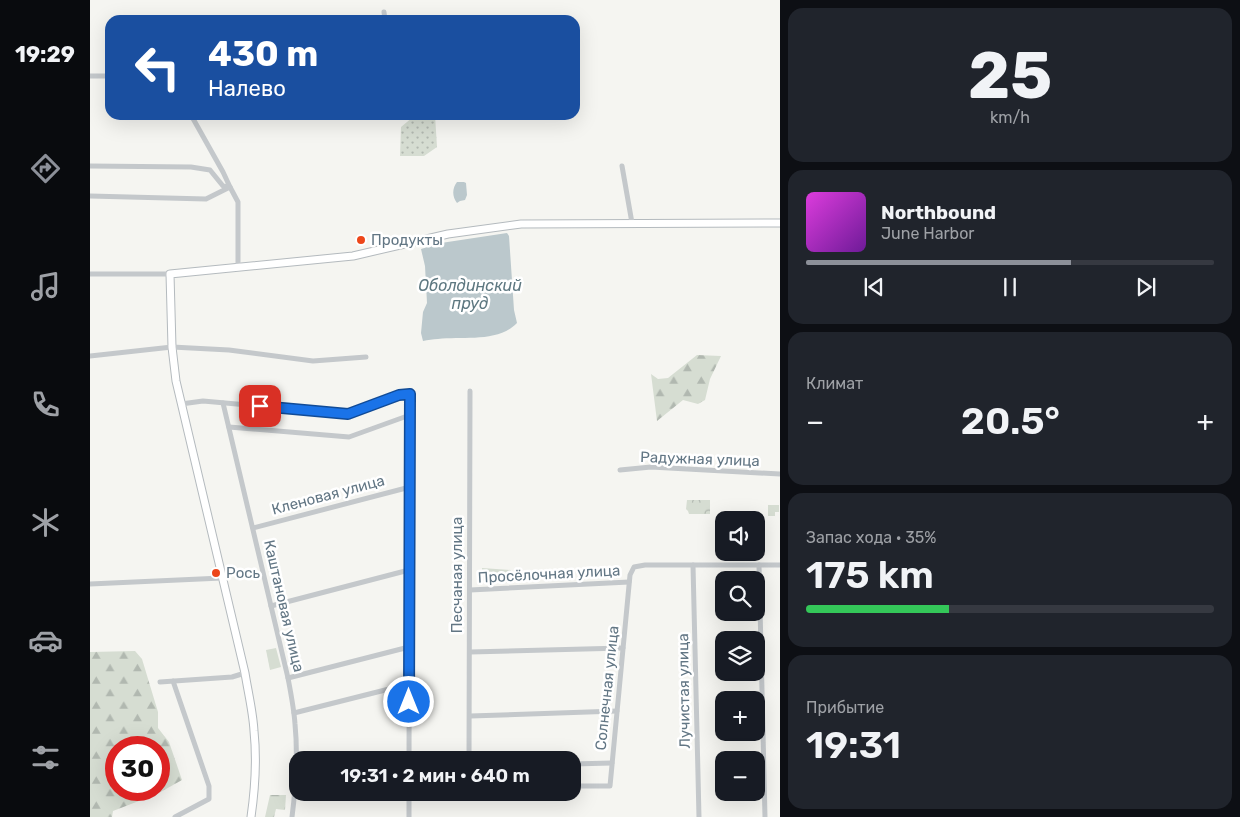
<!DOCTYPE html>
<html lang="ru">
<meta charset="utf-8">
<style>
:root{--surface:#171b24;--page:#20242c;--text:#f1f3f6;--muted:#9ea1a6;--line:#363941;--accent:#8c9099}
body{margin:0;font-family:Rubik,sans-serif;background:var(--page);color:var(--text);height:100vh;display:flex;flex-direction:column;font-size:19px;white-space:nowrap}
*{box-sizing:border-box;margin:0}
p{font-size:16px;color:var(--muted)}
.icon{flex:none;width:28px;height:28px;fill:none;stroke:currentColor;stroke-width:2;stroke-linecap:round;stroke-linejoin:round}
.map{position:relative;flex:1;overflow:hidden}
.drawer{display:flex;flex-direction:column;gap:8px;padding:8px;background:#0d0f14;width:460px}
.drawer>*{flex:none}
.hud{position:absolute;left:15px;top:15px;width:475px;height:105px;border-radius:15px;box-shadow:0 5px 20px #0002;background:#1a4fa0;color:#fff;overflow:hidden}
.buttons{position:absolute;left:625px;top:511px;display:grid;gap:10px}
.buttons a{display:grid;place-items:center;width:50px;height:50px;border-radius:10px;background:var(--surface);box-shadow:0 5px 20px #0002;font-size:25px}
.speed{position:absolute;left:15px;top:736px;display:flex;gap:10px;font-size:25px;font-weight:700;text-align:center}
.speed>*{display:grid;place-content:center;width:65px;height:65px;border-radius:50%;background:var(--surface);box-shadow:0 5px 20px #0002;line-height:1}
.speed .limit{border:8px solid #d22;background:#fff;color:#111}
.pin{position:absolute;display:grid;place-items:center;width:42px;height:42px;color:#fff;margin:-21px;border-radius:10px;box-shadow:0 2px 8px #0006}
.me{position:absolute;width:55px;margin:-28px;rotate:0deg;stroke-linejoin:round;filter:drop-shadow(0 0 4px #0008)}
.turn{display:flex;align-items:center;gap:18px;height:105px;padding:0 20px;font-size:22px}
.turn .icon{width:65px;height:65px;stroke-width:2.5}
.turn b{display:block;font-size:35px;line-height:42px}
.big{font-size:38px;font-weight:600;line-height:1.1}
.drawer .widget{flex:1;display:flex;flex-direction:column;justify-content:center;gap:8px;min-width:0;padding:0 18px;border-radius:15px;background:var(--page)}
.drawer .dial{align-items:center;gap:0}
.dial b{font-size:65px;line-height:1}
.song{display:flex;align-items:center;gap:15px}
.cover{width:60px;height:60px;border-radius:8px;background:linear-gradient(135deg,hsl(300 70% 55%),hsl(280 70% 35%))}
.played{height:5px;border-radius:2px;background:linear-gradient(90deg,var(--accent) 65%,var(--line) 65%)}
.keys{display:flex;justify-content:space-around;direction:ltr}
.heat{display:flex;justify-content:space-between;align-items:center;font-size:28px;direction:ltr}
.charge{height:8px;border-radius:4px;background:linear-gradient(90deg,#34c759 35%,var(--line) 0)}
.trip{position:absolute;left:199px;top:751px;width:292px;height:50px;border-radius:15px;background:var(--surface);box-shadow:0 5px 20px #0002;font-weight:600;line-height:50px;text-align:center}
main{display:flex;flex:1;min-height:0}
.tabs{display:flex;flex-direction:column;width:90px;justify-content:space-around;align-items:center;background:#090b0e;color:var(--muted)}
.tabs .icon{width:35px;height:35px}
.tabs .current{color:var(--accent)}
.tabs b{font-size:22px;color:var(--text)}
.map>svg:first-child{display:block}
.grass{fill:url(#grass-dots)}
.forest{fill:url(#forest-firs);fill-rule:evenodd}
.park{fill:url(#park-crowns)}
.pitch{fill:#d6ddd2}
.water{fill:#bbc8cc}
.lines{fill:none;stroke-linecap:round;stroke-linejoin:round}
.secondary-casing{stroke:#b4babe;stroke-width:9}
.street{stroke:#c4c8cb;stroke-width:5}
.secondary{stroke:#fff;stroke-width:7}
.route-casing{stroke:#114b97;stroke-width:12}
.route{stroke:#1a73e8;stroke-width:9}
.poi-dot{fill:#ed4619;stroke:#fff;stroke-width:2}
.labels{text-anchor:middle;stroke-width:5;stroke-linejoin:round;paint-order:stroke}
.poi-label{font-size:15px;fill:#627684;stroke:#fff;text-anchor:start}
.street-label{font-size:15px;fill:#627684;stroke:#fff}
.water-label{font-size:16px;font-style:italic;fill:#5e7881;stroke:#fff}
</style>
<main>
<nav class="tabs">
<b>19:29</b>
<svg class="icon current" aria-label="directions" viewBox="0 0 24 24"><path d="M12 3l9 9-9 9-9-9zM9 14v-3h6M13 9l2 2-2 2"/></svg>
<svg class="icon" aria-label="music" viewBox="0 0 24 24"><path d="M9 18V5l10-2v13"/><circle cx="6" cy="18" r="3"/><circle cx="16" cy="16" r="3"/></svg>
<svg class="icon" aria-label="phone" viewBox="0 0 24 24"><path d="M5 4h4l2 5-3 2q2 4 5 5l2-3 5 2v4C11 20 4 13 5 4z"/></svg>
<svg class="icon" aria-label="climate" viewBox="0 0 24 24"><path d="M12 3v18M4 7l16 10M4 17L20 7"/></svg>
<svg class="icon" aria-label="car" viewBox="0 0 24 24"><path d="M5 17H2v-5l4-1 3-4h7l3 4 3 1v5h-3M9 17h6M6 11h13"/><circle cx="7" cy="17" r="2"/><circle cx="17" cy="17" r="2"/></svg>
<svg class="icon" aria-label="filters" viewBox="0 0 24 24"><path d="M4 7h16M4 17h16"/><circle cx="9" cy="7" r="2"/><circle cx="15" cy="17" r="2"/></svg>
</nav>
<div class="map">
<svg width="690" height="817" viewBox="0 0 690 817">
<defs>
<pattern id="grass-dots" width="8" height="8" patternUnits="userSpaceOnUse" patternTransform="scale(1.25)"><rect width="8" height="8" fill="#d6ddd2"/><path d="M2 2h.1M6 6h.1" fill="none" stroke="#b1b8b0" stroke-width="1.8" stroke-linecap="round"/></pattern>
<pattern id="forest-firs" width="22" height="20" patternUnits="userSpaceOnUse" patternTransform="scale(1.25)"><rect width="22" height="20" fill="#d6ddd2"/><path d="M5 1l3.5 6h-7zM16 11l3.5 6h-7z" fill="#b1b8b0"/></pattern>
<pattern id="park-crowns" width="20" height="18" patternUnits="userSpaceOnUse" patternTransform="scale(1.25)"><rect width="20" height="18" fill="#d6ddd2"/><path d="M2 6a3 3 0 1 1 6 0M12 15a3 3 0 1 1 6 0" fill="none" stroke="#b1b8b0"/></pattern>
</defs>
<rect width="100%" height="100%" fill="#f5f5f1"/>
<!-- grass -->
<polygon class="grass" points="323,115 345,115 347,147 334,156 310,156 311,127 323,117"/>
<!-- forest -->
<g class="forest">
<polygon points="607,355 631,356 620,379 615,400 608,404 593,400 567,421 561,374 568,379 578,378"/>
<path d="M 45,651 L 52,659 L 68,712 L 68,728 L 79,742 L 92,780 L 67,794 L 23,811 L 22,817 L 0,817 L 0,652 ZM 26,748 L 69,748 L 69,790 L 26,790 Z"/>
<polygon points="180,795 196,795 195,810 186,809 184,817 175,817"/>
</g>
<!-- park -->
<g class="park">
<polygon points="597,500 620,500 620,514 599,514 598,511 596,509"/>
<polygon points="678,505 689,505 689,512 685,512 685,516 678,516"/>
</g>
<!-- pitch -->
<g class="pitch">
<polygon points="392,568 421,570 420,583 392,581"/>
<polygon points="186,648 191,667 180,670 176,650"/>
</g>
<!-- water -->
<g class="water">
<path d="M 367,182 L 374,182 L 376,183 L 377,195 L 375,200 L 370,201 L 367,203 C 362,197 362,188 367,182 Z"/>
<path d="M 417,233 L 419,236 L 424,310 L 427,323 C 408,343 373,336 348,339 C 343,339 338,340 333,341 L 331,333 L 333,312 L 337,303 L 335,266 L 331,249 L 351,243 Z"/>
</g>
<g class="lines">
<defs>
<path id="secondary" d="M 161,817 C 165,789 167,760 164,731 C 163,712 158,692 155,673 L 86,381 L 82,347 L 80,274 L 263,256 L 358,234 L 431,224 L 690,223"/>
</defs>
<!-- secondary casing -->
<use href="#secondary" class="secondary-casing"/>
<!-- street -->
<g class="street">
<polyline points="294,12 295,20"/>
<polyline points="0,76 20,76"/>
<polyline points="0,166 101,167 120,170 133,186 140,187 148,202 148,268"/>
<polyline points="532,166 542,223"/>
<polyline points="0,196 116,199 140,187 133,172 101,115"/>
<polyline points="0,274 80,274"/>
<polyline points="0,356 82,347 139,350 223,361 276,357"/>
<path d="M 133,403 L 198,678 C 201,694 204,709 205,724 C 208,755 206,786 202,817"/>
<polyline points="91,404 113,401 255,414 261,413 309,395 320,394 319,760"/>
<polyline points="139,427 259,437 320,415"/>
<polyline points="530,470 561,467 690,474"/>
<polyline points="163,528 320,487"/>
<polyline points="603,565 609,817"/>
<polyline points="669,565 675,817"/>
<polyline points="0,584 132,578"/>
<polyline points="380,590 539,582"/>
<polyline points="181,606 319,570"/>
<polyline points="380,652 533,648"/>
<polyline points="198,678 319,647"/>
<polyline points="83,681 119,786 119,799 85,817"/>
<polyline points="70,682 142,677 155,673"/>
<polyline points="204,713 319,684"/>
<polyline points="380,716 527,711"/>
<polyline points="207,753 223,760"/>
<polyline points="379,760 380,391"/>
<polyline points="482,764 522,763"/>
<polyline points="482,786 520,786 540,575 544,567 555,565 690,565"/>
<polyline points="302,792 319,799"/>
<polyline points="319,817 319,792"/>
</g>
<!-- secondary -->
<use href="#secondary" class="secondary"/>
</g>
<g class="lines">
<defs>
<polyline id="route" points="170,406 258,414 309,395 320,394 319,702"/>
</defs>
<!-- route casing -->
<use href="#route" class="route-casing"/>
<!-- route -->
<use href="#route" class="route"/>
</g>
<!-- markers -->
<g class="poi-dot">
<circle cx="271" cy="240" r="5"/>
<circle cx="126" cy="573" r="5"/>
</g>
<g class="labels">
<!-- poi labels -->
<g class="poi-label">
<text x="281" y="245">Продукты</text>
<text x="136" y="578">Рось</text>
</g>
<!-- street labels -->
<g class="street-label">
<text transform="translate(610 459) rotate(2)" y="5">Радужная улица</text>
<text transform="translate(238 495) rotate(-15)" y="5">Кленовая улица</text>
<text transform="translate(459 574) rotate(-3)" y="5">Просёлочная улица</text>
<text transform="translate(367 575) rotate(-90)" y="5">Песчаная улица</text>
<text transform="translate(194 606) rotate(77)" y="5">Каштановая улица</text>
<text transform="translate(517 688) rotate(-84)" y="5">Солнечная улица</text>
<text transform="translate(594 691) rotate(-91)" y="5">Лучистая улица</text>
</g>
<!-- water labels -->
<g class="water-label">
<text x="380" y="291">Оболдинский<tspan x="380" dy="18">пруд</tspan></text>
</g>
</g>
</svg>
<div class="buttons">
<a><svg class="icon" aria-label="sound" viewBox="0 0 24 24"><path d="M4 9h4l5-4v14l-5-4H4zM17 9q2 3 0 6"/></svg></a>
<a><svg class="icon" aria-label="search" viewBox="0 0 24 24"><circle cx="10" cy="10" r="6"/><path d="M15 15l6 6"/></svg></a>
<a><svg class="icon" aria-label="layers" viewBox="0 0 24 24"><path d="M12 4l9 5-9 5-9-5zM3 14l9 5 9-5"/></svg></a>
<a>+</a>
<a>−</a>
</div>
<div class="speed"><div class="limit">30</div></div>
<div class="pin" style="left:170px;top:406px;background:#d93025"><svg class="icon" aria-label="arrive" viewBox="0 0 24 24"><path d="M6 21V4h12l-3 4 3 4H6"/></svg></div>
<svg class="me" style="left:319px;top:702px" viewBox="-20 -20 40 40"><circle r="17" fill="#1a73e8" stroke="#fff" stroke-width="3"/><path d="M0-11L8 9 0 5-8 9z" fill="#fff"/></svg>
<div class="trip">19:31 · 2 мин · 640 m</div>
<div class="hud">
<div class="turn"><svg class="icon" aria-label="left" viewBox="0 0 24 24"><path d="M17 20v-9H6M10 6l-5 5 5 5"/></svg><div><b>430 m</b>Налево</div></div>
</div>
</div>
<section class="drawer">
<div class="widget dial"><b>25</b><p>km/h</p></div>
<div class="widget">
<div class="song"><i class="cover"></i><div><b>Northbound</b><p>June Harbor</p></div></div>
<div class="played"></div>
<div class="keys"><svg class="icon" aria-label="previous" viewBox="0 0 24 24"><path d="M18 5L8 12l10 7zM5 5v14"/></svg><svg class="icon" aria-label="pause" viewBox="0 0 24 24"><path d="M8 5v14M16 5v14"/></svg><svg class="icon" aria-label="next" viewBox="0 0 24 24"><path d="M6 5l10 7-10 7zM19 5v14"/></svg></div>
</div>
<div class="widget"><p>Климат</p>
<div class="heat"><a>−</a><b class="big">20.5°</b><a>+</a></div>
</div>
<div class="widget"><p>Запас хода · 35%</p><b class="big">175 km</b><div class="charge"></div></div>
<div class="widget"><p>Прибытие</p><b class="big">19:31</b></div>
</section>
</main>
